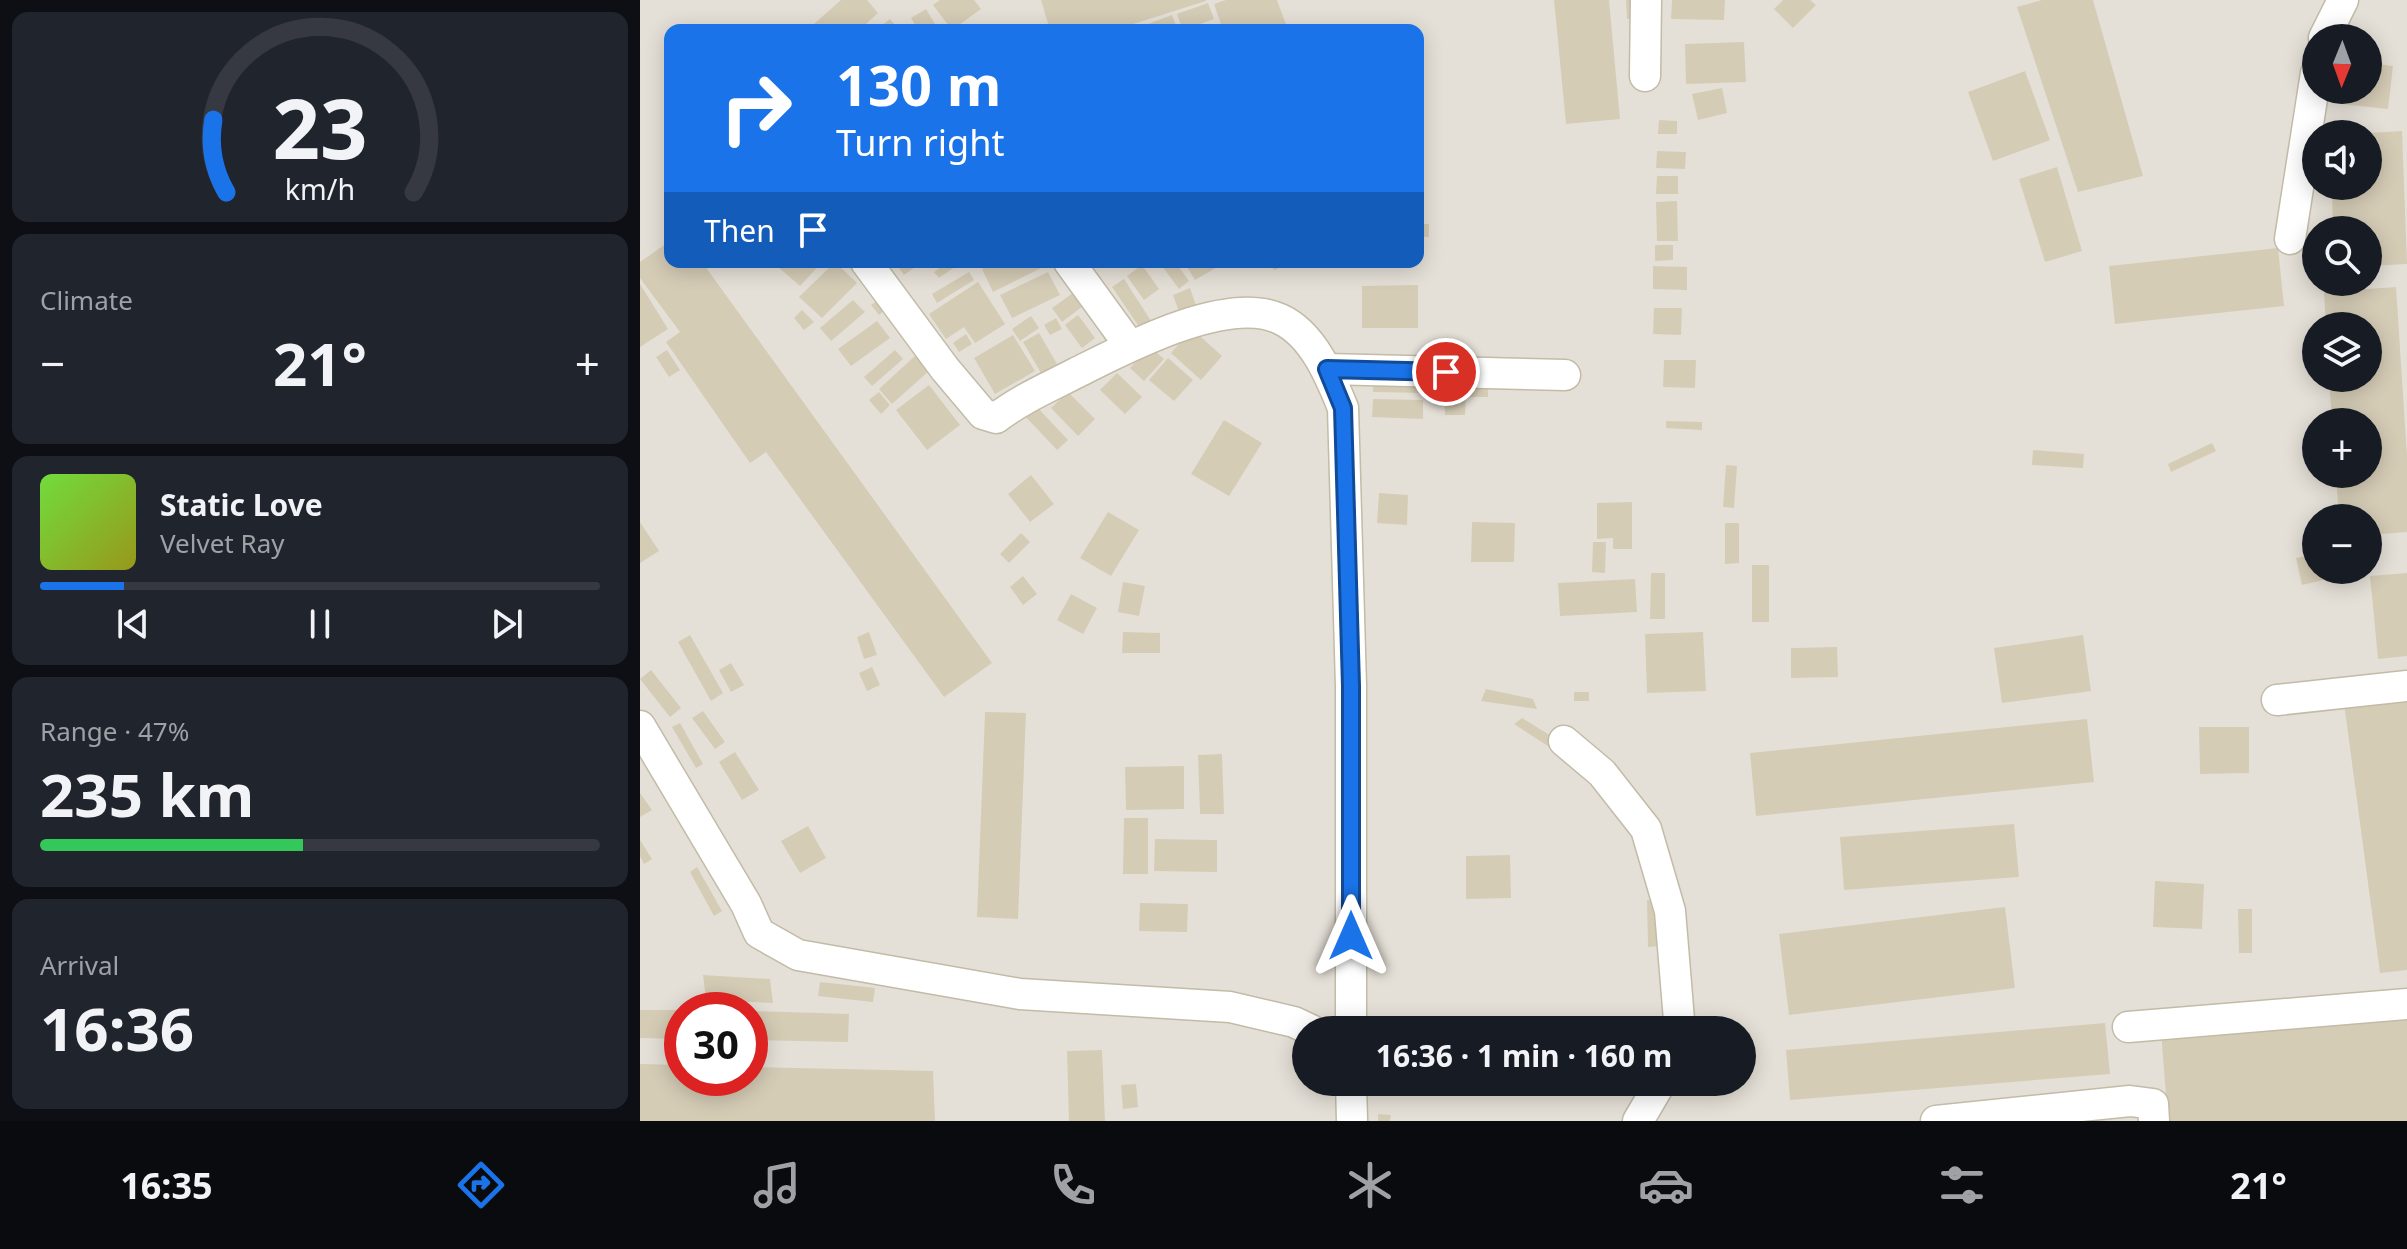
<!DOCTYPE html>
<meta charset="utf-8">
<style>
:root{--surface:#171b24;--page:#20242c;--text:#f1f3f6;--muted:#9ea1a6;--line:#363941;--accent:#1a73e8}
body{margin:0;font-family:"Noto Sans",sans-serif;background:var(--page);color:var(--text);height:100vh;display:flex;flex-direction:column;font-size:30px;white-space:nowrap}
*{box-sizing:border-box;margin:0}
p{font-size:26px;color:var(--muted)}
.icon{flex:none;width:44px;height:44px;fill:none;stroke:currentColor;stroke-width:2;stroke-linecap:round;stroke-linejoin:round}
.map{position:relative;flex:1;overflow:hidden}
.drawer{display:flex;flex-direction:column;gap:12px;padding:12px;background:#0d0f14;width:640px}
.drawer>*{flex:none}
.hud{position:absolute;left:24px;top:24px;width:760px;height:244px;border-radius:16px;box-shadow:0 4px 20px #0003;background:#1a73e8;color:#fff;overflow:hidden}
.needle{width:52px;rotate:181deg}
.tools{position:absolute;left:1662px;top:24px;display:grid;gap:16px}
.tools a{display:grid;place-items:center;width:80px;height:80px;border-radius:50%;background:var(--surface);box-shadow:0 4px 20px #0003;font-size:40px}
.speed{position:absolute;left:24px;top:992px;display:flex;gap:16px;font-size:40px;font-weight:700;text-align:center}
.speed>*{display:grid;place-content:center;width:104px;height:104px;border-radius:50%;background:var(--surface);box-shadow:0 4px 20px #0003;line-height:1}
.speed .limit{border:12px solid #d22;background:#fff;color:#111}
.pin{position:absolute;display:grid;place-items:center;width:68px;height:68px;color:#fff;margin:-34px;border:4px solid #fff;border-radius:50%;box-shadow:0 2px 8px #0007}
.me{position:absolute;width:88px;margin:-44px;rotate:0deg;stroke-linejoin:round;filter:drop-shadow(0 0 6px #0008)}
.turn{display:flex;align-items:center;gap:28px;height:168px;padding:0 40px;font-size:36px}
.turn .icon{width:104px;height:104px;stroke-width:2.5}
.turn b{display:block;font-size:56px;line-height:68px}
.then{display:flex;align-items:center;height:76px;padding:0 40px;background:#0003;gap:16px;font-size:30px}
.big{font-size:60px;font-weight:700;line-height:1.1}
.drawer .tile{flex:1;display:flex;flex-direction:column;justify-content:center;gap:12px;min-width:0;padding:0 28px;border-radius:16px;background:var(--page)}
.drawer .dial{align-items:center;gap:0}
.dial svg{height:208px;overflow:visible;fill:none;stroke:var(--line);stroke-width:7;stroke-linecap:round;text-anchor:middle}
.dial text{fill:var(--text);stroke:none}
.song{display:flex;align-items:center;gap:24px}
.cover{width:96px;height:96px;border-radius:12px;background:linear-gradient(135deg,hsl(100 70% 55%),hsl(60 70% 35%))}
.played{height:8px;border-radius:4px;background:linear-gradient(90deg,var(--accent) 15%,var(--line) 15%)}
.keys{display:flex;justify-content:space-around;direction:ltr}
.heat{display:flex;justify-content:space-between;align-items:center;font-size:44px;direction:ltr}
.charge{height:12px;border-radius:6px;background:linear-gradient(90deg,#34c759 47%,var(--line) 0)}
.trip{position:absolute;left:652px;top:1016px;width:464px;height:80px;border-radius:40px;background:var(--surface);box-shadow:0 4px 20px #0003;font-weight:700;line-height:80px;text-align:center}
.tab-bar{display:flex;height:128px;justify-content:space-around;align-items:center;background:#090b0e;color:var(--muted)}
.tab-bar .icon{width:56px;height:56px}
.tab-bar .current{color:var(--accent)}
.tab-bar b{font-size:36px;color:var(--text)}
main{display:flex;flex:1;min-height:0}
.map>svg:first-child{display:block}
.industrial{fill:#e5e0d7;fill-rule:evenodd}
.building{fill:#d5ccb6}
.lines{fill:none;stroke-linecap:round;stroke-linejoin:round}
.minor-casing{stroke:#c2bba6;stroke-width:33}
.minor{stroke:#fff;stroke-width:30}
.route-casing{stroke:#114b97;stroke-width:20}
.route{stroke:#1a73e8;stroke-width:14}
</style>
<main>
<section class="drawer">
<div class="tile dial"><svg viewBox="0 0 100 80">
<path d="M14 69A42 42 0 1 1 86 69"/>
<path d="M14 69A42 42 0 0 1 9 41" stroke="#1a73e8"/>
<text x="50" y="56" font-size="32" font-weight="700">23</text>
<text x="50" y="72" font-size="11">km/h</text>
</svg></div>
<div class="tile"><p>Climate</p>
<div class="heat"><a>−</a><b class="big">21°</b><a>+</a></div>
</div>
<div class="tile">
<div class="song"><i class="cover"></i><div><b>Static Love</b><p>Velvet Ray</p></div></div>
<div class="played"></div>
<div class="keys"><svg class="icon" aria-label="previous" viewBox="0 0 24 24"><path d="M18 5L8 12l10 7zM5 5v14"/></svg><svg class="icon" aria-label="pause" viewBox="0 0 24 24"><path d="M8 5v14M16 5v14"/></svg><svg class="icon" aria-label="next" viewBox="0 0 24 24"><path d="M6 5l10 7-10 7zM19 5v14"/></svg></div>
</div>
<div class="tile"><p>Range · 47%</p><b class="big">235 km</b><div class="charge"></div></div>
<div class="tile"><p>Arrival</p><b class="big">16:36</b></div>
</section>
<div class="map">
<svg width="1767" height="1121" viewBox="0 0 1767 1121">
<rect width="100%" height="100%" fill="#f3efe2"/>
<!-- industrial -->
<path class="industrial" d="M 0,0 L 1767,0 L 1767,1121 L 0,1121 ZM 30,30 L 778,30 L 778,262 L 30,262 ZM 1676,38 L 1728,38 L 1728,90 L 1676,90 ZM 1676,134 L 1728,134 L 1728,186 L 1676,186 ZM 1676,230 L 1728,230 L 1728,282 L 1676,282 ZM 1676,326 L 1728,326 L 1728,378 L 1676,378 ZM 1676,422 L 1728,422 L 1728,474 L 1676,474 ZM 1676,518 L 1728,518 L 1728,570 L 1676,570 ZM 42,1010 L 110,1010 L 110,1078 L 42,1078 ZM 666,1030 L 1102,1030 L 1102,1082 L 666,1082 Z"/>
<!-- building -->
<g class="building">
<polygon points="201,0 227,0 238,13 219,30 179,30 174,24"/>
<polygon points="300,0 334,0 341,9 312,30 293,5"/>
<polygon points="401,0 566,0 566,1 474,30 410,30"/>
<polygon points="586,0 637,0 648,30 583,30 574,4"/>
<polygon points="914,0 969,0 980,119 926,124"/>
<polygon points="986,0 999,0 1001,18 987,19"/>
<polygon points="1032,0 1085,0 1084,20 1031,19"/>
<polygon points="1143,0 1170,0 1176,5 1153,28 1134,9"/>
<polygon points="1402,0 1453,0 1503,176 1438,192 1377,7"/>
<polygon points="568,3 574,19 543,30 537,14"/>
<polygon points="286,9 295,24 286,30 278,30 271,18"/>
<polygon points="532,15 536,26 526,30 492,30"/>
<polygon points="250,19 259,30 236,30"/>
<polygon points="1104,42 1106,82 1046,84 1045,44"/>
<polygon points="1728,63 1753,66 1748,109 1701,104 1703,90 1728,90"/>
<polygon points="1385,71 1410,140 1353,161 1328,92"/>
<polygon points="1082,88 1087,113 1058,120 1052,94"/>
<polygon points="1019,120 1037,121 1037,134 1018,134"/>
<polygon points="1762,131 1767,264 1728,266 1728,230 1693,230 1692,186 1728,186 1728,133"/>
<polygon points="1017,151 1046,152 1045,169 1016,168"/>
<polygon points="1417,167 1442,251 1405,262 1379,179"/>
<polygon points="1017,176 1038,176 1038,194 1016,194"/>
<polygon points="1037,201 1038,241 1017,241 1016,202"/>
<rect x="778" y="224" width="11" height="13"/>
<polygon points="30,241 30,262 62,262 352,663 304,697 126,452 110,463 26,342 40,332 0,278 0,262"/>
<polygon points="1015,245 1033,245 1033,260 1015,261"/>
<polygon points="1638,248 1644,306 1475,324 1469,266"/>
<polygon points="138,262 182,262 160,286 136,265"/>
<polygon points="195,262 217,283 182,318 159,297"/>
<polygon points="255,262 282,262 264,275"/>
<polygon points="308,262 322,262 299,278 294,272"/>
<polygon points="356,262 398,262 401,268 353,292 342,269"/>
<polygon points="519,262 535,262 549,281 539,289"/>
<polygon points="544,262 586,262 555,280"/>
<polygon points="630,262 654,262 634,270"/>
<polygon points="502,265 519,289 504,300 487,276"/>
<polygon points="1013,266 1047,267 1047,290 1013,289"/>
<polygon points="329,272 334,280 297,303 292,294"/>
<polygon points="408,272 420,295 372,318 360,295"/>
<polygon points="484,279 513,324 502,331 472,287"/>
<polygon points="338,282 365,324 335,343 324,327 306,339 289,314"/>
<polygon points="0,284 28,329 0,347"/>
<polygon points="778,285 778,328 722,328 722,286"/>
<polygon points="1756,287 1767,456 1767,532 1728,535 1728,518 1699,518 1696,474 1728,474 1728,422 1692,422 1689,378 1728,378 1728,326 1686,326 1684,292"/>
<polygon points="550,288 558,311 541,317 533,295"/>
<polygon points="433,293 443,306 422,322 412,308"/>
<polygon points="244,296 251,305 239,315 231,305"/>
<polygon points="213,300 225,312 191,341 180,328"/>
<polygon points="1014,308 1042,308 1041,335 1013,334"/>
<polygon points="162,310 174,322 164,330 154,318"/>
<polygon points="438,315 455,338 442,348 425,325"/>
<polygon points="391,316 399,328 380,341 372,329"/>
<polygon points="416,318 422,329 410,335 404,325"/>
<polygon points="237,321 250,338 211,366 198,349"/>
<polygon points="552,329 582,356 561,380 531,353"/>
<polygon points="399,333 417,364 401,373 383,342"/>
<polygon points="326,334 332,344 319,352 313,343"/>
<polygon points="373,335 395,371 355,394 334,358"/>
<polygon points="510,347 524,359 504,381 490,368"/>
<polygon points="27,350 40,370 29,377 16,357"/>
<polygon points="255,350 263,359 232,386 224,377"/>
<polygon points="276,355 290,370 252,404 239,389"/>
<polygon points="528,358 553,380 534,401 509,380"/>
<polygon points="1024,360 1056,360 1055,388 1023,387"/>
<polygon points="477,373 502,397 485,414 460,390"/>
<polygon points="733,380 783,382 782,393 733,392"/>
<polygon points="289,385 320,425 287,450 256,410"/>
<polygon points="804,385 848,386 848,397 826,397 825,415 805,415"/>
<polygon points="239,392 250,405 241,414 229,400"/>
<polygon points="428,392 455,419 438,436 411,408"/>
<polygon points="733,399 783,400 783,419 732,417"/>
<polygon points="396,406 428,440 417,450 385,416"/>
<polygon points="584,420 622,443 589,496 551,474"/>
<polygon points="1026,421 1062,422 1062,430 1026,428"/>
<polygon points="1572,443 1576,451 1531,472 1528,464"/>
<polygon points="1393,450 1444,454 1443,468 1392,465"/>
<polygon points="1086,465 1097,466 1094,508 1083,507"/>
<polygon points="391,475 414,504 390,522 368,494"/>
<polygon points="739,493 768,495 767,525 737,523"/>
<polygon points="992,502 992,549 973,549 973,538 957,539 957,503"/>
<polygon points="468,512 499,530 471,576 440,558"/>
<polygon points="0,522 19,551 0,563"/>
<polygon points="832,522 875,523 874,562 831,562"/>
<polygon points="1085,523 1099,523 1099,563 1085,564"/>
<polygon points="381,533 390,542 369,563 360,554"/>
<polygon points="953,542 966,542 965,573 952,572"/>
<polygon points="1676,554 1676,570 1711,570 1712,573 1662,585 1656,558"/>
<rect x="1112" y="565" width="17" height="57"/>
<polygon points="1011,573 1025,573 1025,619 1010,619"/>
<polygon points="1767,573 1767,656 1738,659 1730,576"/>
<polygon points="383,576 397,594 383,605 370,587"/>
<polygon points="995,579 997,612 920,616 918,583"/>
<polygon points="483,582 505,586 499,616 478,612"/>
<polygon points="431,594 457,608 443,634 417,620"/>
<polygon points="229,632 237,655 224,659 217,637"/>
<polygon points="483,632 520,633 520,653 482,653"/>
<polygon points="1063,632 1066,691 1007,693 1005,634"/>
<polygon points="50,635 83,693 71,701 38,642"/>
<polygon points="1443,635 1451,691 1362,703 1354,648"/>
<polygon points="1197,647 1198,677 1151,678 1151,648"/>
<polygon points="91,663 104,685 91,692 79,670"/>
<polygon points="232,667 240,685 227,691 219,673"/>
<polygon points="11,670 41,708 30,717 0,679"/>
<polygon points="846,689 893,699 897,709 841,701"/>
<rect x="934" y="692" width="15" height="9"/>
<polygon points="1767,695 1767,970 1740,973 1704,703"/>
<polygon points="63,711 85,742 75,749 52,718"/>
<polygon points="345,712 386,713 378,919 337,917"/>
<polygon points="882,718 926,745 920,754 874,724"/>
<polygon points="1447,719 1454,782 1116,816 1110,753"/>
<polygon points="40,723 63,764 56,768 32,727"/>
<polygon points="1559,727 1609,727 1609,773 1560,774"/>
<polygon points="95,752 119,790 102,800 79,762"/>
<polygon points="582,754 584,814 560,814 558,755"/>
<polygon points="544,766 544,809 486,810 485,767"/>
<polygon points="0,793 12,810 0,817"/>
<polygon points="484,818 508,818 508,874 483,874"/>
<polygon points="1374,824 1379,877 1204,890 1200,837"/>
<polygon points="168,826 186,858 160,873 141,841"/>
<polygon points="515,839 577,840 577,872 514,871"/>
<polygon points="0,840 12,859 4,864 0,856"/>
<polygon points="870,855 871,898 826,899 826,856"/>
<polygon points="57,867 82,911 74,916 50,872"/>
<polygon points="1515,881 1564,884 1562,929 1513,927"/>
<polygon points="1020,899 1021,946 1008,947 1007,900"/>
<polygon points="500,903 548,904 547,932 499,931"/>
<polygon points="1365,907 1375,988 1149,1015 1139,934"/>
<polygon points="1598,909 1612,909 1612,953 1599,953"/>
<polygon points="63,975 130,979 133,1003 66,1000"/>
<polygon points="180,982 235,988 233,1002 178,996"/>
<polygon points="0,1010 42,1010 42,1039 0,1038"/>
<polygon points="110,1011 209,1014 208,1042 110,1040"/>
<polygon points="1767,1015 1767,1121 1528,1121 1521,1032"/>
<polygon points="1465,1023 1470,1074 1150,1100 1146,1050"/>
<polygon points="462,1050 465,1121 429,1121 427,1051"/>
<polygon points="0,1064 42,1065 42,1078 110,1078 110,1067 293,1071 295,1121 0,1121"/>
<polygon points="743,1082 756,1082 755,1096 742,1095"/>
<polygon points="496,1084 498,1107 483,1109 481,1085"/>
<polygon points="738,1114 751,1115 750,1121 738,1121"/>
</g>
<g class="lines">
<defs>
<g id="minor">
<polyline points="1684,38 1703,0"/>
<polyline points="1005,76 1006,0"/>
<polyline points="1650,239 1676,73"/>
<path d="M 226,262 L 305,369 L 343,414 L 356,418 C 381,399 409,387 436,373 C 484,349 587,294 640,319 C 673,334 690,376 703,408 L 711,686 L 711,1030"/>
<polyline points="429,262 490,346"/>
<polyline points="687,369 925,375"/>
<polyline points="1637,700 1767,686"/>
<polyline points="0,726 106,904 119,933 158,955 380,994 590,1007 654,1022 671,1030"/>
<polyline points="924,741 962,773 1006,829 1030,911 1039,1020 1037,1030"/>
<polyline points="1488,1027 1767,1004"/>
<polyline points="711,1082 712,1121"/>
<polyline points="998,1121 1021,1082"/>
<polyline points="1296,1121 1490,1101 1513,1104 1514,1121"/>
</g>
</defs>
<!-- minor casing -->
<use href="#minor" class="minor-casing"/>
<!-- minor -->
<use href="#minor" class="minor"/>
</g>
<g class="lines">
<defs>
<polyline id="route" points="711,936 711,686 703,408 687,369 806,372"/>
</defs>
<!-- route casing -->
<use href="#route" class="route-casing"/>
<!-- route -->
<use href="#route" class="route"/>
</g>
</svg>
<div class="tools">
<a><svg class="needle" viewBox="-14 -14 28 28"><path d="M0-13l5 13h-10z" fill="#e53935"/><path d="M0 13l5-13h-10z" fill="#9ea1a6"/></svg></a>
<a><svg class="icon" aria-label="sound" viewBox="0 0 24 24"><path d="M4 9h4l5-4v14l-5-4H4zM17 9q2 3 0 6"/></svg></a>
<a><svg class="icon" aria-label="search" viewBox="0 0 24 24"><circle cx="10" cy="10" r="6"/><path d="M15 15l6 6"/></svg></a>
<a><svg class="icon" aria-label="layers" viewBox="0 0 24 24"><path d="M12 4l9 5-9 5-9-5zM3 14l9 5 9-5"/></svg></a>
<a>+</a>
<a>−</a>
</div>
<div class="speed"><div class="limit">30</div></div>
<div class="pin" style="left:806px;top:372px;background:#d93025"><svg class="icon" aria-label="arrive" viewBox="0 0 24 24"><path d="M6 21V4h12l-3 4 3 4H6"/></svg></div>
<svg class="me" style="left:711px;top:936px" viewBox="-20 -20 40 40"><path d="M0-17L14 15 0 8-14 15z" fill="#1a73e8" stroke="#fff" stroke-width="4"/></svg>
<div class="trip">16:36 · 1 min · 160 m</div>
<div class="hud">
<div class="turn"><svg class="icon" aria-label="right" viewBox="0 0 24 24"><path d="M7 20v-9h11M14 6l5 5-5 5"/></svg><div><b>130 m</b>Turn right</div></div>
<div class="then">Then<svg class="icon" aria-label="arrive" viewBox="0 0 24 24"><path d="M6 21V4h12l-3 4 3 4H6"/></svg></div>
</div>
</div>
</main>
<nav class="tab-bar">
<b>16:35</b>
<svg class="icon current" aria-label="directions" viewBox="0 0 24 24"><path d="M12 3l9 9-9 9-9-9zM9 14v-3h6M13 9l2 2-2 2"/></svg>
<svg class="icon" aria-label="music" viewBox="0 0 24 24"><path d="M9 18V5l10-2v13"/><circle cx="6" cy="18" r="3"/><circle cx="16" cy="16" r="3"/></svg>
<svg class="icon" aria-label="phone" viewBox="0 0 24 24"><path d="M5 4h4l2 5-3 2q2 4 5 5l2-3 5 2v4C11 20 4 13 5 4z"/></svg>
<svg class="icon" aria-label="climate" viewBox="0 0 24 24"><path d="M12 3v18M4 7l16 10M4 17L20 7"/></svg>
<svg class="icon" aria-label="car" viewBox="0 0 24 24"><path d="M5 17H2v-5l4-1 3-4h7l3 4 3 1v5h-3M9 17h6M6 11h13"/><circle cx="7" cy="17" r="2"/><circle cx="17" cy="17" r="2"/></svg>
<svg class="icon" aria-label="filters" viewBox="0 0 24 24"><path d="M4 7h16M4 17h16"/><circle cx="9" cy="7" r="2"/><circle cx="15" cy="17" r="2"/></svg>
<b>21°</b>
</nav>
